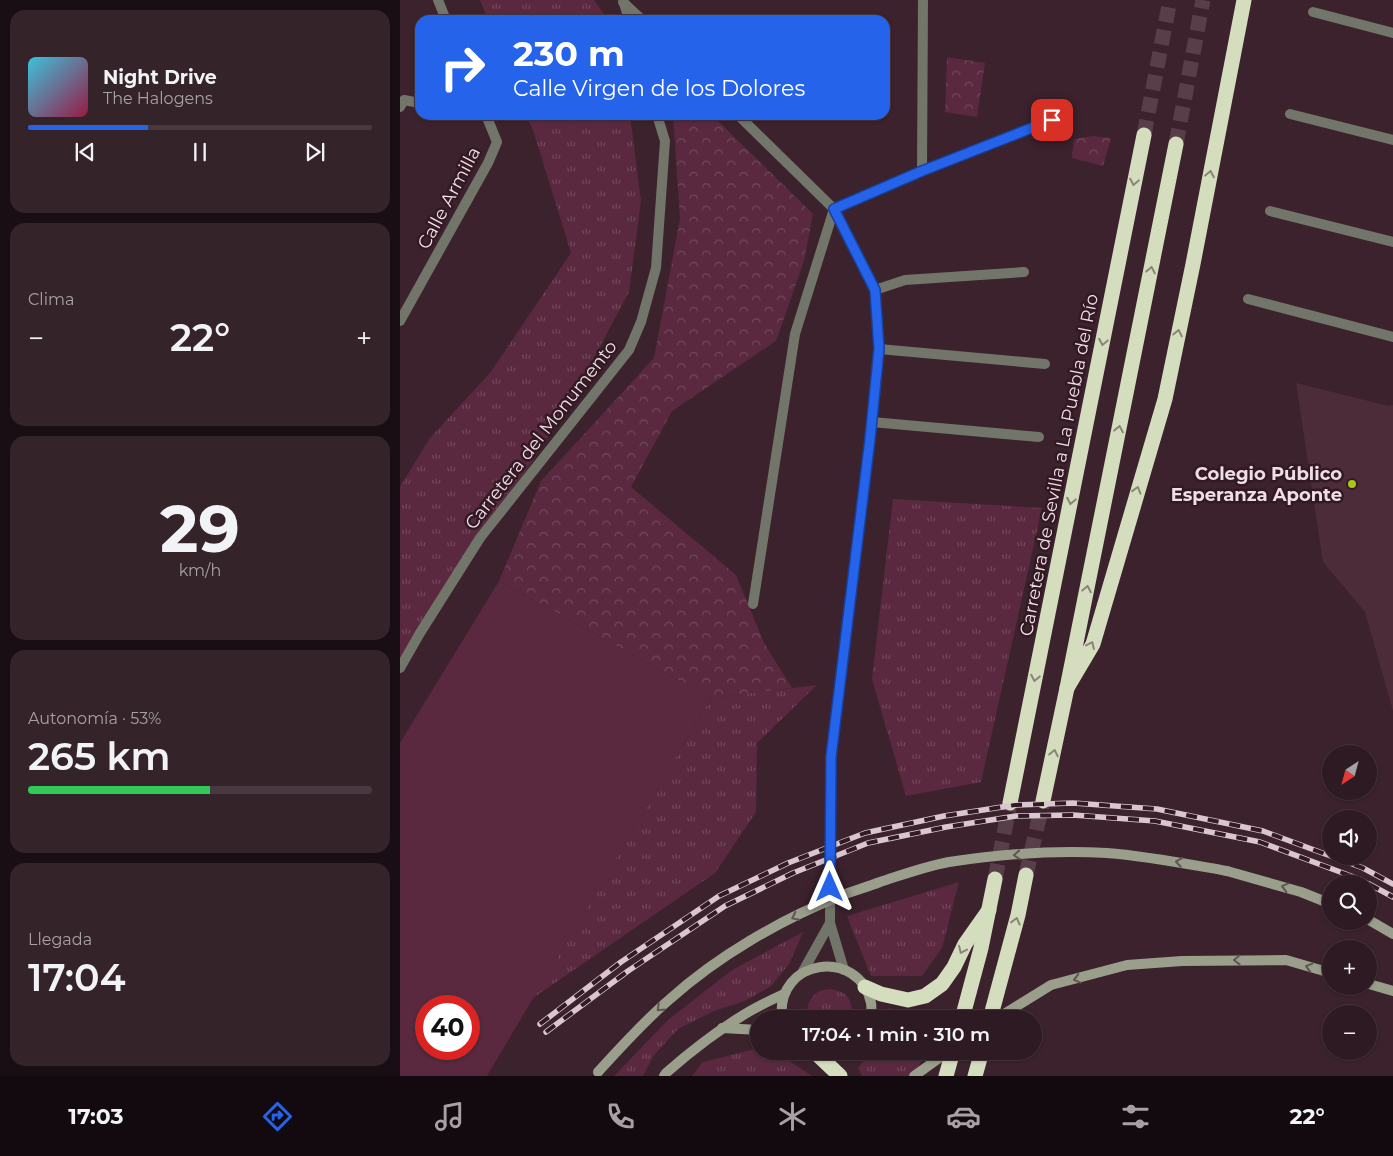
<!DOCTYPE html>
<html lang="es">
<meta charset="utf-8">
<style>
:root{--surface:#2d1a22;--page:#35232a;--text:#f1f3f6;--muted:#a7a1a5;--line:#483840;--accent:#2563eb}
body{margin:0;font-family:Montserrat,sans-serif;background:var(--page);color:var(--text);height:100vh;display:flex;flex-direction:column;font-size:19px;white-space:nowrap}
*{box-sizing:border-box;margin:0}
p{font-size:16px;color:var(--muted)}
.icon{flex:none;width:28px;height:28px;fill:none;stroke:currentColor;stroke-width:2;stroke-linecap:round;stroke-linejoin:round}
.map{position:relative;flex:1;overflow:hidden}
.drawer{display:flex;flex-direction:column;gap:10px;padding:10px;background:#190e13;width:400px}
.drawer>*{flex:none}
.guide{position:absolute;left:15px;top:15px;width:475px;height:105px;border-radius:15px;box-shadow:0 1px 4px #0004,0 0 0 1px var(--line);background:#2563eb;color:#fff;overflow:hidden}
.needle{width:32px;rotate:216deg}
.controls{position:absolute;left:922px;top:745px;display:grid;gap:10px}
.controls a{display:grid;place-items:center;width:55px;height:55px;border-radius:50%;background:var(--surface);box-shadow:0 1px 4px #0004,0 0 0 1px var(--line);font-size:25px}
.speed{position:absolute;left:15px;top:995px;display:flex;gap:10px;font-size:25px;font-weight:700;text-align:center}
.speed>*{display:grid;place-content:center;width:65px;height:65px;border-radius:50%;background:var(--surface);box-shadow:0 1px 4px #0004,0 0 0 1px var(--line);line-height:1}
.speed .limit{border:8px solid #d22;background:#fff;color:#111}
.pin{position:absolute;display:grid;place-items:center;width:42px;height:42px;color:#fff;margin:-21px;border-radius:10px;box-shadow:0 2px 8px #0006}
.me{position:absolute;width:55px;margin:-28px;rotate:0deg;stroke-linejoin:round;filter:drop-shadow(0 0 4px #0008)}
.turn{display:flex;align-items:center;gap:18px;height:105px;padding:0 15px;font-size:22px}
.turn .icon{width:65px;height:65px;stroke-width:2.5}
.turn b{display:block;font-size:35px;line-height:42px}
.big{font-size:38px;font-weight:600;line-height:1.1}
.drawer .widget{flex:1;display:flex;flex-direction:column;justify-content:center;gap:8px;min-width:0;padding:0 18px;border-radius:15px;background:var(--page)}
.drawer .dial{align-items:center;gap:0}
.dial b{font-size:65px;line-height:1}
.song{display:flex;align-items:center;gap:15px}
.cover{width:60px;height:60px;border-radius:8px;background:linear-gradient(135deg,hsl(190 70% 55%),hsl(340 70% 35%))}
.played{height:5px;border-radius:2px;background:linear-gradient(90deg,var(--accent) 35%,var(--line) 35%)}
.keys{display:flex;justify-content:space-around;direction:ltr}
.heat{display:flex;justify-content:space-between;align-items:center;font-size:28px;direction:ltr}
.charge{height:8px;border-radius:4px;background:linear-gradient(90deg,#34c759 53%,var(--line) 0)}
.trip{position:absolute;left:350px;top:1010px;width:292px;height:50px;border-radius:25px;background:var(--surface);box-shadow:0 1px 4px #0004,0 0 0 1px var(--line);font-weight:600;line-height:50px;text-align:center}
.tab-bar{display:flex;height:80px;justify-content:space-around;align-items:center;background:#120a0e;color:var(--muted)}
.tab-bar .icon{width:35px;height:35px}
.tab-bar .current{color:var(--accent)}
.tab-bar b{font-size:22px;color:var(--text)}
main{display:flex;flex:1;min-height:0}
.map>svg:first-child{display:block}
.built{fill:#4c2c39}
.grass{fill:url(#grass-tufts)}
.forest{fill:url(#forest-crowns)}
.pitch{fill:#5a293f;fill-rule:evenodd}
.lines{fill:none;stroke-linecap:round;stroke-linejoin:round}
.motorway-tunnel{stroke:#573e49;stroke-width:15;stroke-dasharray:15 8;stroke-linecap:butt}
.service{stroke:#727569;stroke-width:10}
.pedestrian{stroke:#727569;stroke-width:10}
.minor{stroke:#727569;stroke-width:10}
.tertiary{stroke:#727569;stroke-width:10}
.secondary{stroke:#9a9f8b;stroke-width:10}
.motorway{stroke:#d4ddbe;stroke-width:15}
.rail-casing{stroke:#d9c6ce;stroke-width:5.5}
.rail{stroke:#321923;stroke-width:4;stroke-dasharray:11;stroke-linecap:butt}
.secondary-bridge{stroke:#9a9f8b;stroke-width:10}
.oneway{stroke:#8b8578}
.oneway2{stroke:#615552}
.route-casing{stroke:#184099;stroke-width:12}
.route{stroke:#2563eb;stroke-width:9}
.poi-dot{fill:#a9c71a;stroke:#321923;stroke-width:2}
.labels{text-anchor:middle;stroke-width:5;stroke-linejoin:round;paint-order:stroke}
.street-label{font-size:18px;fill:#f0dee5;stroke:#321923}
.poi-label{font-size:18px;font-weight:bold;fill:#f0dee5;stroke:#321923;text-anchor:end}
</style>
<main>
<section class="drawer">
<div class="widget">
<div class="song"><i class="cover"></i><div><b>Night Drive</b><p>The Halogens</p></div></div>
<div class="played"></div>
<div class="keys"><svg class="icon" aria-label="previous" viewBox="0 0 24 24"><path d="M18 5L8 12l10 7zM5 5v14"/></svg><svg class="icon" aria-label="pause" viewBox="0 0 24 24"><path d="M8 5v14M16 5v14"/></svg><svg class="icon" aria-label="next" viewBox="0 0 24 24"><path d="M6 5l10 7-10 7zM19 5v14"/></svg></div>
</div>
<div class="widget"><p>Clima</p>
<div class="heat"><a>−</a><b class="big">22°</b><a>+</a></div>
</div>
<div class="widget dial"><b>29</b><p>km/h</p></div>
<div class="widget"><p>Autonomía · 53%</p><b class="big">265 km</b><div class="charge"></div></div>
<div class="widget"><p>Llegada</p><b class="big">17:04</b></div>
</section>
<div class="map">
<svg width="993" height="1076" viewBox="0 0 993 1076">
<defs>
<pattern id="grass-tufts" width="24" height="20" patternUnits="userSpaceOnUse" patternTransform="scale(1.25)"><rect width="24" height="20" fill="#5a293f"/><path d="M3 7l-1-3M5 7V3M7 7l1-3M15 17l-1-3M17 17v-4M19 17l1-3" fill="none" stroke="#72485b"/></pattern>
<pattern id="forest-crowns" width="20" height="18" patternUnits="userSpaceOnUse" patternTransform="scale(1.25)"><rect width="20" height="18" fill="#5a293f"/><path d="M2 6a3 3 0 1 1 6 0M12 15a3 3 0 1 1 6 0" fill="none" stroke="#72485b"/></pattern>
</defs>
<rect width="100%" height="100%" fill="#3c222d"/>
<!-- built -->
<polygon class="built" points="896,383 989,406 993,405 993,711 965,612 923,562"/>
<!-- grass -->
<g class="grass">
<polygon points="80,0 194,0 208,20 88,20"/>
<polygon points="126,115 230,115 241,201 229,292 167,408 92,523 0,670 0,487 30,438 90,373 171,253 134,133"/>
<polygon points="493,499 642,508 581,782 506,796 472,679"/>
<polygon points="417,685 357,743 356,812 315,873 133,998 311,698"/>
<polygon points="559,882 542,948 522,976 471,976 447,916"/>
<polygon points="403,932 389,964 371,986 345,1001 314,1011 278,1029 254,1055 243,1076 214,1076 268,1020 332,970"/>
<path d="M 431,989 C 434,990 440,991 443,993 C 451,998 454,1010 451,1019 L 408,1019 C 405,1010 409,997 418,992 C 421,990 427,989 431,989 Z"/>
<polygon points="489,1008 511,1017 536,1011 534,1019 487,1019"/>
<polygon points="359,1048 359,1051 374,1051 412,1076 292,1076 303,1062"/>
<polygon points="471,1051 524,1051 516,1076 462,1076 458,1068"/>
</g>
<!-- forest -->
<g class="forest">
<polygon points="547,57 585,63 577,117 545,112"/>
<polygon points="273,115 312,115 413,214 404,261 376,341 272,411 231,487 336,575 364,643 392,688 311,698 99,581 141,481 254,358 280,219"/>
<polygon points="693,136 711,138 703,166 672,158 674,139"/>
</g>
<!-- pitch -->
<path class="pitch" d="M 99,581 L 311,698 L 87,1076 L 0,1076 L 0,743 ZM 26,1006 L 69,1006 L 69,1049 L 26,1049 Z"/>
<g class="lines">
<!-- motorway-tunnel -->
<g class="motorway-tunnel">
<polyline points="744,135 770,0"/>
<polyline points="776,144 803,0"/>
<polyline points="626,875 643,801"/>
<polyline points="595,879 610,803"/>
</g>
<!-- service -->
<polyline class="service" points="353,604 395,334 434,209"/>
<!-- pedestrian -->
<g class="pedestrian">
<polyline points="479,349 645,364"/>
<polyline points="472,422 639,437"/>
</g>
<!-- minor -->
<g class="minor">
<polyline points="38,0 46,20"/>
<polyline points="913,12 993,33"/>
<polyline points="0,107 4,100 20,103"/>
<polyline points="890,114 993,140"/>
<polyline points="522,171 523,0"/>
<polyline points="434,209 522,171 651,120"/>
<polyline points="870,211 993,242"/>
<polyline points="475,290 505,280 624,272"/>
<polyline points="848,299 993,337"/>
<polyline points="0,321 88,163 97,142 86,115"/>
</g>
<!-- tertiary -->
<g class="tertiary">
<polyline points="223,2 242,20"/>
<polyline points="224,3 229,20"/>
<polyline points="338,115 434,209 475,290 479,349 470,439 431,757 430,923 444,970"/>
<polyline points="0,668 20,633 80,538 229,350 241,322 256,268 265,141 257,115"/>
<polyline points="402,973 430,923"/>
</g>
<!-- secondary -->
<g class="secondary">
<polyline points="827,871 901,892 931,904"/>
<polyline points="969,920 993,934"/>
<polyline points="969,984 993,991"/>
<path d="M 382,1019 C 375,957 460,948 471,1003 C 472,1008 471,1014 471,1019"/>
<polyline points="596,1019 651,985 727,965 782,961 886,960 931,973"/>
<polyline points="322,1028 359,1030"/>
<path d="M 405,1051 C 422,1058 430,1059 448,1051"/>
<path d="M 264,1076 L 266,1073 C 291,1051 317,1031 345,1014 C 358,1006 371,1000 384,994"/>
<polyline points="514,1076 549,1051"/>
</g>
<!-- motorway -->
<g class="motorway">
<polyline points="667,688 693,644 765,399 793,264 844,0"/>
<polyline points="643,801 667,688 776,144"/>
<polyline points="610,803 744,135"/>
<polyline points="465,987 481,994 508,1000 525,996 542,984 554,967 565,944 589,910"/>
<polyline points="562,1019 581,948 595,879"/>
<polyline points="590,1019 618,915 626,875"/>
<polyline points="419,1056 440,1076"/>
<polyline points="546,1076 553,1051"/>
<polyline points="575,1076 582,1051"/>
</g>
<defs>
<g id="rail">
<polyline points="969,884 993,897"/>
<polyline points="140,1024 221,962 319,896 388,863 465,833 544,816 615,805 673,803 757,809 863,831 963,868 993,884"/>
<polyline points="146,1032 228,971 325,906 393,873 468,843 546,827 616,816 673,815 755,821 860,842 959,879 968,884"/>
</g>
</defs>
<!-- rail casing -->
<use href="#rail" class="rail-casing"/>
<!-- rail -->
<use href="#rail" class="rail"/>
<!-- secondary-bridge -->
<path class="secondary-bridge" d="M 198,1072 C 221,1047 244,1021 270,999 C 318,956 380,920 440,896 C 453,891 467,887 480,882 C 502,875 526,866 549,862 C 601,854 655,850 707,853 C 747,856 787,864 827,871"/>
</g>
<!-- one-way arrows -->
<defs><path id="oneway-chevron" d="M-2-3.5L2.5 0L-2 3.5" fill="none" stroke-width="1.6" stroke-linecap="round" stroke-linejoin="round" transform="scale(1.25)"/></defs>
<g class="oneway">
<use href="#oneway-chevron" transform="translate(810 174) rotate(-79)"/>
<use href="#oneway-chevron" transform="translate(734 182) rotate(101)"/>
<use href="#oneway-chevron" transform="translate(751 270) rotate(-79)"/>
<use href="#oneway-chevron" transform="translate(778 333) rotate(-78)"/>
<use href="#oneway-chevron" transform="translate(703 342) rotate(101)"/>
<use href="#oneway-chevron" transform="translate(719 429) rotate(-79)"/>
<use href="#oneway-chevron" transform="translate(737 490) rotate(-73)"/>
<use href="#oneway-chevron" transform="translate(671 501) rotate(101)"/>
<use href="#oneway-chevron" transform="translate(687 589) rotate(-79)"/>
<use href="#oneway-chevron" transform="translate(691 645) rotate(-65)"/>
<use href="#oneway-chevron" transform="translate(635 678) rotate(101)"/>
<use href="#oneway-chevron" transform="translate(654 753) rotate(-78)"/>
<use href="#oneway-chevron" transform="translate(616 921) rotate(-76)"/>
<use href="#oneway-chevron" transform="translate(562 950) rotate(115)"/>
</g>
<g class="oneway2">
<use href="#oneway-chevron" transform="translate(617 855) rotate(176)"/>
<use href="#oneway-chevron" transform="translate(779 862) rotate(-170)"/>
<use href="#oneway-chevron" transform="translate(885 887) rotate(-165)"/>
<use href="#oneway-chevron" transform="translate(395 917) rotate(154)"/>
<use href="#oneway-chevron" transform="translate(837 960) rotate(179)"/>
<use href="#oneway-chevron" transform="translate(909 967) rotate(-164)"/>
<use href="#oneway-chevron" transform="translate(677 979) rotate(165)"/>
<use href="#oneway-chevron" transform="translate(260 1008) rotate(136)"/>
</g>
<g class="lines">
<defs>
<polyline id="route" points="430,887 431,757 470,439 479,349 475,290 434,209 522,171 652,120"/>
</defs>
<!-- route casing -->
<use href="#route" class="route-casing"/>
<!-- route -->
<use href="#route" class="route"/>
</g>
<!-- markers -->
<circle class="poi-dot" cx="952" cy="484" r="5"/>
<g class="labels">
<!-- street labels -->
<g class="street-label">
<text transform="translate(49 198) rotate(-62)" y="6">Calle Armilla</text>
<text transform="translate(141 435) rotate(-52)" y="6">Carretera del Monumento</text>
<text transform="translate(659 465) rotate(-79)" y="6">Carretera de Sevilla a La Puebla del Río</text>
</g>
<!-- poi labels -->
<g class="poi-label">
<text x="942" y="480">Colegio Público<tspan x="942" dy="21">Esperanza Aponte</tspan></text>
</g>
</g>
</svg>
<div class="controls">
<a><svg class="needle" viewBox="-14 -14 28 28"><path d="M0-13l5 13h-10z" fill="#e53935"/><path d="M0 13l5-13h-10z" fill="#a7a1a5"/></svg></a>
<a><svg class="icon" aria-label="sound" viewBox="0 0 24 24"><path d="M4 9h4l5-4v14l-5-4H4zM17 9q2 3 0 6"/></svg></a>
<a><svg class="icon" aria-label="search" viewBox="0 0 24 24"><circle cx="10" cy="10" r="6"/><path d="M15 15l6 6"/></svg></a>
<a>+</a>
<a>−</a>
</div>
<div class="speed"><div class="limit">40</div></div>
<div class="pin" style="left:652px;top:120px;background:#d93025"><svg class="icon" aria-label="arrive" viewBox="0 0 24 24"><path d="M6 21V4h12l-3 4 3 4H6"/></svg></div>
<svg class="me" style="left:430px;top:887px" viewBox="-20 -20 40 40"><path d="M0-17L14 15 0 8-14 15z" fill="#2563eb" stroke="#fff" stroke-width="4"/></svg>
<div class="trip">17:04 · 1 min · 310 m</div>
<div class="guide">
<div class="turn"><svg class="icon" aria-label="right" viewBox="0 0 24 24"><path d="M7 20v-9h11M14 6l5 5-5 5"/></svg><div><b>230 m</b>Calle Virgen de los Dolores</div></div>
</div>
</div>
</main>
<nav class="tab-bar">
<b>17:03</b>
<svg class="icon current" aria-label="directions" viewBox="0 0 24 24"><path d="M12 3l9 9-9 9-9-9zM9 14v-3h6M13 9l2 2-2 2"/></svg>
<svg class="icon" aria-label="music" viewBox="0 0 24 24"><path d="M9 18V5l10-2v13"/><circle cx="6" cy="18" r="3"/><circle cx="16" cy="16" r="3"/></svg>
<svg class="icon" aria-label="phone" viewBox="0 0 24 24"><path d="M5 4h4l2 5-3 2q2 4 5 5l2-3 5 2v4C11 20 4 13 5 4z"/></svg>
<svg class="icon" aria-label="climate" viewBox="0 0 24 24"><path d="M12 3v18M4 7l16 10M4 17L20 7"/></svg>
<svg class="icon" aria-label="car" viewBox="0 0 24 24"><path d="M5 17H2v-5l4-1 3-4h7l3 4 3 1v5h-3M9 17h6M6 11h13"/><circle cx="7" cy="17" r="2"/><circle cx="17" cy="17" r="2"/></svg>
<svg class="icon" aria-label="filters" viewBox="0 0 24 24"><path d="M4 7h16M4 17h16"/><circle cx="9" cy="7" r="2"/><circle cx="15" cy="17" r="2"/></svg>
<b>22°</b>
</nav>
